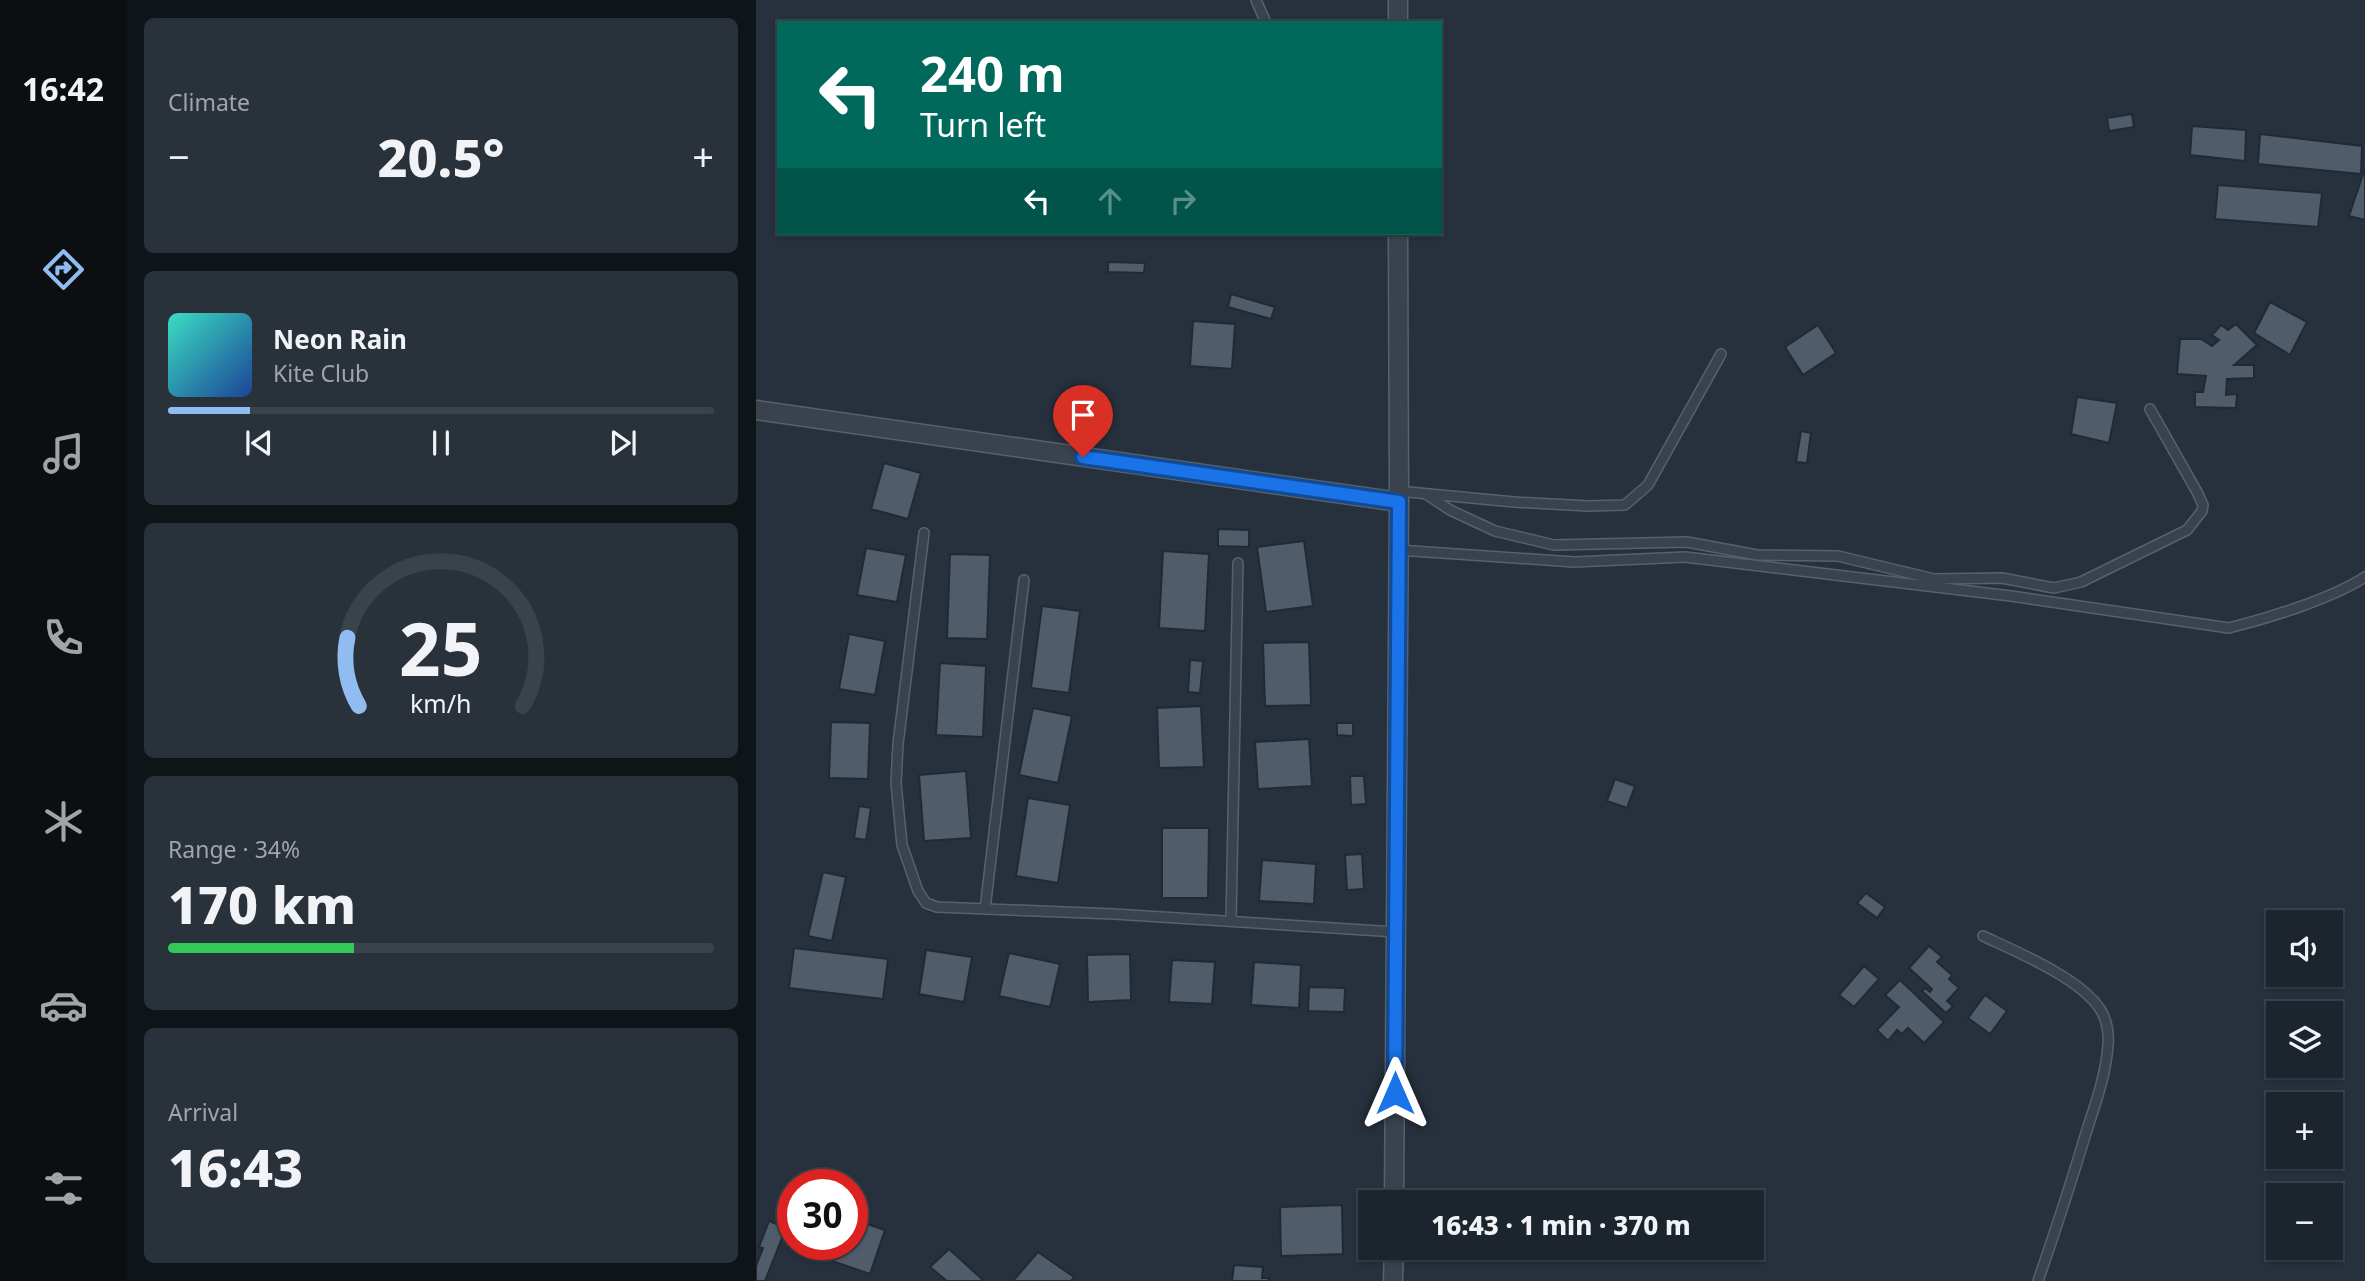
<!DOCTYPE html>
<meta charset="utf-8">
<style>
:root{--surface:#1c252e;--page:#29313a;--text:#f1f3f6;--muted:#a0a5aa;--line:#3a424a;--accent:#91bcf2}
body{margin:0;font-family:"Noto Sans",sans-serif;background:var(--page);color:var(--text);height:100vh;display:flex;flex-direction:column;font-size:26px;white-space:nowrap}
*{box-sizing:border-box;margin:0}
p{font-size:23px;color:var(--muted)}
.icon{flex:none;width:38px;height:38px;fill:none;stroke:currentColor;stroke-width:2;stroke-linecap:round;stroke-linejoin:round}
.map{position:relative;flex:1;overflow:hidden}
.panel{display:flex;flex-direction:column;gap:18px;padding:18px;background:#0f1419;width:630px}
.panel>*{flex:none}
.banner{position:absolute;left:21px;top:21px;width:665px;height:214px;border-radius:0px;box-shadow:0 2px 5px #0004,0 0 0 2px var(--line);background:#00695c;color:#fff;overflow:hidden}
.fabs{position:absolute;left:1510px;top:910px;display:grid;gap:14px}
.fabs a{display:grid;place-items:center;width:77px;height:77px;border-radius:0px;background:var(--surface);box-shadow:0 2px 5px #0004,0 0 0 2px var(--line);font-size:35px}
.speed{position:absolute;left:21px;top:1169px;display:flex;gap:14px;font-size:35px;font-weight:700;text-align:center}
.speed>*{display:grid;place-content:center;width:91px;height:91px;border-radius:50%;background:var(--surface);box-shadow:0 2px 5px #0004,0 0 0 2px var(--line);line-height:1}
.speed .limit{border:10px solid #d22;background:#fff;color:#111}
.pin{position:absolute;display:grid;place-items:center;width:60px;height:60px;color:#fff;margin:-72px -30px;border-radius:50% 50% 50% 0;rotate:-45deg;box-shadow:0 0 7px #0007}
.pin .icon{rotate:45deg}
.me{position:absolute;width:77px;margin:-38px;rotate:0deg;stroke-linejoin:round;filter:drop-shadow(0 0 5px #0008)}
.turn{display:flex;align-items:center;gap:24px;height:147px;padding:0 28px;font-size:32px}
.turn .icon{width:91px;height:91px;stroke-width:2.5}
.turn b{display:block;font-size:49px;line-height:60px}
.lanes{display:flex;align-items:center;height:66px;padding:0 28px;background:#0003;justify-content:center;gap:35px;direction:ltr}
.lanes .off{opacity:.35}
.big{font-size:52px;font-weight:800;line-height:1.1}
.panel .tile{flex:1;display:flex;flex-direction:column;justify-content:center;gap:10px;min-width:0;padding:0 24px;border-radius:10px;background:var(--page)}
.panel .dial{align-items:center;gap:0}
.dial svg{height:182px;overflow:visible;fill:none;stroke:var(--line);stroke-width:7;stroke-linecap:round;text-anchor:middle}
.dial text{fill:var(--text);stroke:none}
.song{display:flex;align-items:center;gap:21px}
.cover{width:84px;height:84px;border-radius:10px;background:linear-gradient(135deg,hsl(170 70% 55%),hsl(220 70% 35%))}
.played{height:7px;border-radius:4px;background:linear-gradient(90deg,var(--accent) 15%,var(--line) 15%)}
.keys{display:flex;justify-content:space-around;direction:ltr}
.heat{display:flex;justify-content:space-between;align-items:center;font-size:38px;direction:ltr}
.charge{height:10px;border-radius:5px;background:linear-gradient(90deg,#34c759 34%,var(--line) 0)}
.trip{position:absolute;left:602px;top:1190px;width:406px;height:70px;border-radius:0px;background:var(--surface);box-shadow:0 2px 5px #0004,0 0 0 2px var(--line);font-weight:800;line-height:70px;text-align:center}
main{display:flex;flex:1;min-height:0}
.tab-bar{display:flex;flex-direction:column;width:126px;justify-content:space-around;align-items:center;background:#0b0f12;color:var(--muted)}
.tab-bar .icon{width:49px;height:49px}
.tab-bar .selected{color:var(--accent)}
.tab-bar b{font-size:32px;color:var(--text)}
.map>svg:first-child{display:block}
.building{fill:#515c6b;stroke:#202a34;stroke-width:2}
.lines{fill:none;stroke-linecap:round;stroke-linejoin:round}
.lane-casing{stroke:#57616b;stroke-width:12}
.street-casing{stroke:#57616b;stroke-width:21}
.lane{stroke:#3a434d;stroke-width:9}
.street{stroke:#3a434d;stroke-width:18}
.route-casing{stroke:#114b97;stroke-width:18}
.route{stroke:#1a73e8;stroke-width:12}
</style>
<main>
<nav class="tab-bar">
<b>16:42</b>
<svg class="icon selected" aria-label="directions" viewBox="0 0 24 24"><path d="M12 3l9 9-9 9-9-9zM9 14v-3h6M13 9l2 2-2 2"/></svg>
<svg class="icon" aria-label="music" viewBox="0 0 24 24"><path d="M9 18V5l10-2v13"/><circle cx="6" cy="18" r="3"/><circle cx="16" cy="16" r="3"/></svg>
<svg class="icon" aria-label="phone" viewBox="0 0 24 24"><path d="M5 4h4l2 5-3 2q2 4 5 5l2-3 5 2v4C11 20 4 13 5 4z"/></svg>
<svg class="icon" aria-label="climate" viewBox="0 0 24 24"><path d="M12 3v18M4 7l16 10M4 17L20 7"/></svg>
<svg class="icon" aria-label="car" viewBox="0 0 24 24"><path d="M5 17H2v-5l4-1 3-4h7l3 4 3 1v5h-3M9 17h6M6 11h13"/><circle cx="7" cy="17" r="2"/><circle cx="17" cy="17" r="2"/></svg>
<svg class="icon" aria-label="filters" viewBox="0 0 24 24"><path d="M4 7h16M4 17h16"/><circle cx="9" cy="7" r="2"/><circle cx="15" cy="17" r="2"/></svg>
</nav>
<section class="panel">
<div class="tile"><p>Climate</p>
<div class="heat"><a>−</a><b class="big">20.5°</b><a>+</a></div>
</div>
<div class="tile">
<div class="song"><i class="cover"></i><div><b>Neon Rain</b><p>Kite Club</p></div></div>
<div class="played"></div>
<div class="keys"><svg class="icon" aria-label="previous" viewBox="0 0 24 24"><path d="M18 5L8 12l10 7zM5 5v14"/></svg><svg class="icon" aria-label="pause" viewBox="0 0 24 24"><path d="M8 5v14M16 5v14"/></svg><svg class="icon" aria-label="next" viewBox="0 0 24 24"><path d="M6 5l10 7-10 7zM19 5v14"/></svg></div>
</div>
<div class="tile dial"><svg viewBox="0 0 100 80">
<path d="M14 69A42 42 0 1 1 86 69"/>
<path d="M14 69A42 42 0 0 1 9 39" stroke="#91bcf2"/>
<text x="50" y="56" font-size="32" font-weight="700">25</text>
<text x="50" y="72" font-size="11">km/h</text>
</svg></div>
<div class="tile"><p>Range · 34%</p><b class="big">170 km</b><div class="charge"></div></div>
<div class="tile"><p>Arrival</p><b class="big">16:43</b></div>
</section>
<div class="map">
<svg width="1609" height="1281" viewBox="0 0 1609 1281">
<rect width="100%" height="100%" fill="#26313d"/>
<!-- building -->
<g class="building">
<polygon points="1376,114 1378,127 1353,131 1351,118"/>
<polygon points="1436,126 1490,130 1489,161 1434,155"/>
<polygon points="1504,134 1606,146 1605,174 1502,164"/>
<polygon points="1609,168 1609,220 1593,216"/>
<polygon points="1462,185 1566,193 1562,227 1459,219"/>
<polygon points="352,262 389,263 388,273 352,272"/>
<polygon points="475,294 519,307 515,319 472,307"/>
<polygon points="1514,302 1551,322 1534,355 1498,333"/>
<polygon points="437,321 479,324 476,369 434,366"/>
<polygon points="1480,324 1501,345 1478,365 1498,365 1498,378 1471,379 1470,395 1481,394 1480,408 1439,407 1439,392 1447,392 1450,376 1421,374 1424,339 1445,339 1456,346 1463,340 1456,335 1465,325 1472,330"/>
<polygon points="1062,325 1080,353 1047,375 1029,347"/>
<polygon points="1321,397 1361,403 1353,443 1315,434"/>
<polygon points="1045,431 1055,433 1051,463 1040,462"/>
<polygon points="128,463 165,473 152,519 115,509"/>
<polygon points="462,529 493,530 493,547 462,546"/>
<polygon points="548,541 557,606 510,612 501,547"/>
<polygon points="110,548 150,555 141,602 101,595"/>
<polygon points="407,551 453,554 449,631 403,628"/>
<polygon points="194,554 234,555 231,639 191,638"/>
<polygon points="286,606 324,611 313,693 275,688"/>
<polygon points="93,634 129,641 119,695 83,689"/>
<polygon points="553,642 555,705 509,706 507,643"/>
<polygon points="434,660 447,661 444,693 432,692"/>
<polygon points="184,663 230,666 227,737 180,735"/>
<polygon points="445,706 448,767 403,768 401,708"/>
<polygon points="277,708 316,716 302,783 263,775"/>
<polygon points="75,722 114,723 112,779 73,778"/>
<polygon points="581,723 597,723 597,736 581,735"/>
<polygon points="553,739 556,786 502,789 499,742"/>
<polygon points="210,771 215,838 168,841 163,775"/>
<polygon points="594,776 608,776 610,804 595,805"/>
<polygon points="859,779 879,786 871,808 851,801"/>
<polygon points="272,798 314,805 302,883 260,876"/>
<polygon points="103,806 115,808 110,840 98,838"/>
<polygon points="406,828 453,828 452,898 406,898"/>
<polygon points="606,854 608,889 591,890 589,855"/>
<polygon points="506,860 560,864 558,904 503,901"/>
<polygon points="67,872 90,877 76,941 52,936"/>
<polygon points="1110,893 1129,907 1121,918 1101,903"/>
<polygon points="1173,946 1186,957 1181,962 1196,975 1193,979 1203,988 1191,1001 1197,1006 1190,1013 1166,991 1169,988 1174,992 1176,989 1153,968"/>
<polygon points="38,948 132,959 127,999 33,988"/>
<polygon points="170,950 216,957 208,1002 163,994"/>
<polygon points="253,953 304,964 294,1007 243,996"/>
<polygon points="374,954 375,1000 332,1002 331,955"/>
<polygon points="416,960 459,962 456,1004 413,1002"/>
<polygon points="498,962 545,965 543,1008 495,1005"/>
<polygon points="1108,966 1123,979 1098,1007 1083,995"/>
<polygon points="1144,980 1188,1022 1168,1043 1152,1028 1146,1034 1141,1030 1132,1041 1121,1030 1143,1007 1129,995"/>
<polygon points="553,987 589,988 588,1012 552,1011"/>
<polygon points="1229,995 1251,1011 1234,1034 1212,1018"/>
<polygon points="586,1205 587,1254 525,1256 524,1207"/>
<polygon points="96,1219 129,1230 114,1274 32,1246 37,1231 37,1244 96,1244"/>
<polygon points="13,1221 30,1228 9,1281 0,1281 0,1266 7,1248 3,1247"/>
<polygon points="193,1249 228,1281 191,1281 174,1267"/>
<polygon points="282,1252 318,1277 315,1281 257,1281"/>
<polygon points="478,1265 507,1267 506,1278 513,1278 512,1281 476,1281"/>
</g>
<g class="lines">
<defs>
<g id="lane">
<polyline points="500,0 510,23"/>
<polyline points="642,491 758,502 832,506 869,505 892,485 965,354"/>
<polyline points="670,494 694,510 739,531 798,545 931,542 1001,555 1082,556 1178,579 1246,578 1298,588 1325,582 1431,530 1446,511 1447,505 1441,492 1394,409"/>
<polyline points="168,533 142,744 140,783 146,845 162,891 170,903 181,907 358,914 640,932"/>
<path d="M 642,550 L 818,562 L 929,557 L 1255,596 L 1473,628 C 1513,618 1575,599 1609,577"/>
<polyline points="229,909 268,580"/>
<polyline points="475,921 482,563"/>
<path d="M 1227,936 C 1261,952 1324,978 1344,1009 C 1351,1019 1353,1034 1352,1045 C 1350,1075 1339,1105 1330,1133 C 1315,1183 1299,1232 1282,1281"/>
</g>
<g id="street">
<polyline points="642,23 642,0"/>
<polyline points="0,410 643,502"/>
<polyline points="638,1202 643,502 642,233"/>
<polyline points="637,1281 638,1248"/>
</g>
</defs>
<!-- lane casing -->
<use href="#lane" class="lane-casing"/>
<!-- street casing -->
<use href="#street" class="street-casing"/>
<!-- lane -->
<use href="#lane" class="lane"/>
<!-- street -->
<use href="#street" class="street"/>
</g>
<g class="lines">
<defs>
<polyline id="route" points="327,457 643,502 639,1093"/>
</defs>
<!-- route casing -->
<use href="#route" class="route-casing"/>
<!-- route -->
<use href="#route" class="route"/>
</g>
</svg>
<div class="fabs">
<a><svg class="icon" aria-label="sound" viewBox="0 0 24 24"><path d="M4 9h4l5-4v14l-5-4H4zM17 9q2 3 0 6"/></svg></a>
<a><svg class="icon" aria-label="layers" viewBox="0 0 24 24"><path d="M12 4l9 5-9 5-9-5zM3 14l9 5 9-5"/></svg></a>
<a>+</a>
<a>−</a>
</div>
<div class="speed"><div class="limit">30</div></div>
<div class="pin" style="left:327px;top:457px;background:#d93025"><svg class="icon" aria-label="arrive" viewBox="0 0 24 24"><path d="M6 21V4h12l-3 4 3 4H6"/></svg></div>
<svg class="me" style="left:639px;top:1093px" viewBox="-20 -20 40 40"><path d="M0-17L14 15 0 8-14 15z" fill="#1a73e8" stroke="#fff" stroke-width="4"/></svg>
<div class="trip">16:43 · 1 min · 370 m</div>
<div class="banner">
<div class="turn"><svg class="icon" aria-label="left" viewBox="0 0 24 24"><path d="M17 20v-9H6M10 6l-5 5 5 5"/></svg><div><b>240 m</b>Turn left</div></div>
<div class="lanes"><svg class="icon" aria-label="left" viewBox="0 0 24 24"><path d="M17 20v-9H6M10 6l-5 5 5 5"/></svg><svg class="icon off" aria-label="ahead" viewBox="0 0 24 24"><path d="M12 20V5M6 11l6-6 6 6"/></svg><svg class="icon off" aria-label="right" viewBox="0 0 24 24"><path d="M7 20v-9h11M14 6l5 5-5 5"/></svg></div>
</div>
</div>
</main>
